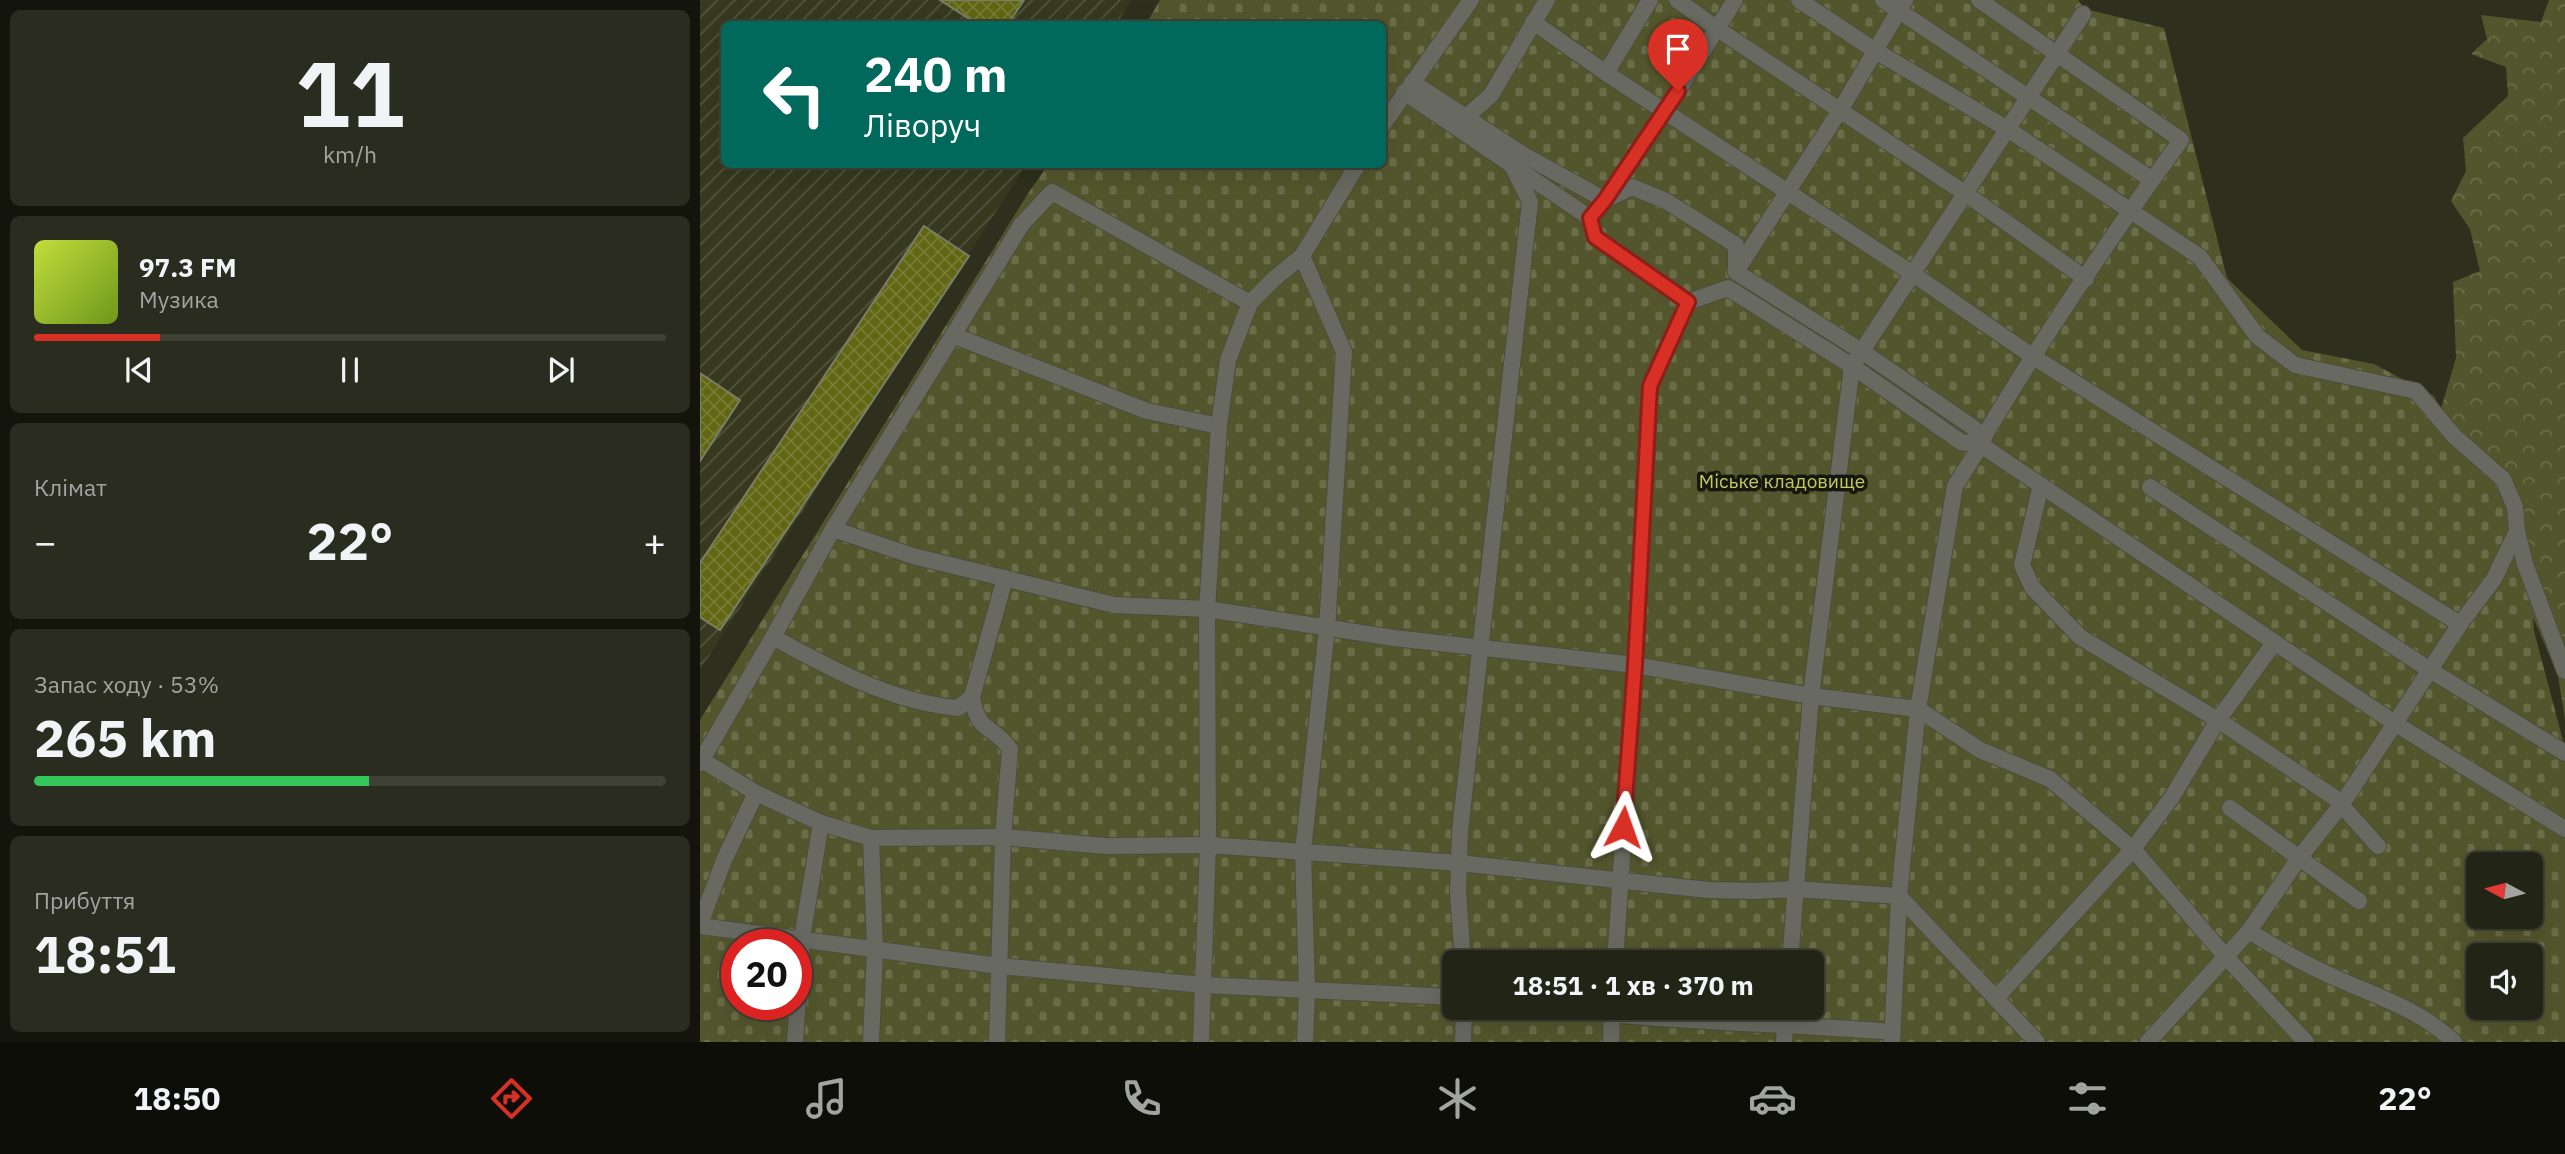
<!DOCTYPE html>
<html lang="uk">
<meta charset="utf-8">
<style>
:root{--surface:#222416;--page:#2a2c1f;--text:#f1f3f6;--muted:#a2a4a1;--line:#3f4135;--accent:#d93025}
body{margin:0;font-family:"IBM Plex Sans",sans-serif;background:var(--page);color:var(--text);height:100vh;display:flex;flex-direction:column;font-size:26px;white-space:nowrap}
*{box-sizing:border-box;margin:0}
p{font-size:23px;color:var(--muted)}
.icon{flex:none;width:38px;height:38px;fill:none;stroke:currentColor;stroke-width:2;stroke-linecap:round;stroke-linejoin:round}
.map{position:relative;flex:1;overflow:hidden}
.details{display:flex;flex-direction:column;gap:10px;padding:10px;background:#13140c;width:700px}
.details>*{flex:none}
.top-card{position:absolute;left:21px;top:21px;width:665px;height:147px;border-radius:10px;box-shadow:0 7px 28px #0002,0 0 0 2px var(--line);background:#00695c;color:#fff;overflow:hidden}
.needle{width:46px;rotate:277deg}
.tools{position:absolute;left:1766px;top:852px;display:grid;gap:14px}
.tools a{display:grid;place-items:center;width:77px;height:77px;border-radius:10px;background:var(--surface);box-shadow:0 7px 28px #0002,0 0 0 2px var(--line);font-size:35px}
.speed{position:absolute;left:21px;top:929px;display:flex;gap:14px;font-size:35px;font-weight:700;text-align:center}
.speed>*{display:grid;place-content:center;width:91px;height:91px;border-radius:50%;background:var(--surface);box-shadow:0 7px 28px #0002,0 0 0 2px var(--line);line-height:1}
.speed .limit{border:10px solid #d22;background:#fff;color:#111}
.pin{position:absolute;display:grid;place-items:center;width:60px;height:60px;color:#fff;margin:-72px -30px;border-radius:50% 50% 50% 0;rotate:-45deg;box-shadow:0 0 7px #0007}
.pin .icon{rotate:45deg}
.me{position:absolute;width:77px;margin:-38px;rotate:4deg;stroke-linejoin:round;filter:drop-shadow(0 0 5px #0008)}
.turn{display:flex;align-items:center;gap:24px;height:147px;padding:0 28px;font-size:32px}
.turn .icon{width:91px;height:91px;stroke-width:2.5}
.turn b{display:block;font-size:49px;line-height:60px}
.big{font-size:52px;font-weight:800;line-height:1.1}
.details .tile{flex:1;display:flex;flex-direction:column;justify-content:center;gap:10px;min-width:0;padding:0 24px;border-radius:10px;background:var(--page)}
.details .dial{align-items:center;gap:0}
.dial b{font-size:91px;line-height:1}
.song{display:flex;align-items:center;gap:21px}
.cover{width:84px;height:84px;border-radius:10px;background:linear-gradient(135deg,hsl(70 70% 55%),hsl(80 70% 35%))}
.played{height:7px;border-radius:4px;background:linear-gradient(90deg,var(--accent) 20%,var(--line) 20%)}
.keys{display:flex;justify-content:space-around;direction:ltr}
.heat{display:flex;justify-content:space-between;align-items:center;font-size:38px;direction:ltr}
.charge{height:10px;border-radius:5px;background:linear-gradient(90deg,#34c759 53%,var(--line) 0)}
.trip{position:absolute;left:742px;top:950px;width:382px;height:70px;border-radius:10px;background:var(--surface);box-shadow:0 7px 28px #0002,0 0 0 2px var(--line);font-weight:800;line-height:70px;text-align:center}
.dock{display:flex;height:112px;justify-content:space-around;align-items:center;background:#0e0e09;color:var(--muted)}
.dock .icon{width:49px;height:49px}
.dock .selected{color:var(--accent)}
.dock b{font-size:32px;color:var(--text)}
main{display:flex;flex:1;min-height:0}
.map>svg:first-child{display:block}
.industrial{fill:url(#industrial-furrows)}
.forest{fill:url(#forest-crowns)}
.cemetery{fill:url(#cemetery-stones);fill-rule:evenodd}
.building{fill:url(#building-cross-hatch);stroke:#7b7e67;stroke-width:2}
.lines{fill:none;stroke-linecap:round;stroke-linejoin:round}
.minor-casing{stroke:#4c4e3c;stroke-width:18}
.minor{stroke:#686960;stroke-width:16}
.route-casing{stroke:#8d1f18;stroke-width:18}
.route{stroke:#d93025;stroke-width:12}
.labels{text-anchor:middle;stroke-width:7;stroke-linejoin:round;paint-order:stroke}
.park-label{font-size:19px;fill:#c1ca5f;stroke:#16170f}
</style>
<main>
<section class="details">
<div class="tile dial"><b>11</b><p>km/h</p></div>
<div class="tile">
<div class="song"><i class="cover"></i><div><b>97.3 FM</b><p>Музика</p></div></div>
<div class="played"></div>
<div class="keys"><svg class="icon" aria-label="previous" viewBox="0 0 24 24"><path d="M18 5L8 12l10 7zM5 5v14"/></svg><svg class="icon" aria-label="pause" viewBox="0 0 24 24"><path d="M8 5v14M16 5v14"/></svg><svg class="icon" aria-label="next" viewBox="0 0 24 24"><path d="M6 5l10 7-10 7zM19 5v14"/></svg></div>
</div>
<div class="tile"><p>Клімат</p>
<div class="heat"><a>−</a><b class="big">22°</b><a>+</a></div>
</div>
<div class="tile"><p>Запас ходу · 53%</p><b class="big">265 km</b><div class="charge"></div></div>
<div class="tile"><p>Прибуття</p><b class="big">18:51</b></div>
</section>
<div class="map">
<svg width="1865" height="1042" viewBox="0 0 1865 1042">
<defs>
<pattern id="industrial-furrows" width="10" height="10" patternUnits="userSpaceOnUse" patternTransform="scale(1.75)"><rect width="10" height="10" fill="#36391e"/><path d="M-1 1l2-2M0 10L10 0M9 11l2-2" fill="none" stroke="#52553d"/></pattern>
<pattern id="forest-crowns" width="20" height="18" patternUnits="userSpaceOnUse" patternTransform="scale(1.75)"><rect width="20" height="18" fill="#53562c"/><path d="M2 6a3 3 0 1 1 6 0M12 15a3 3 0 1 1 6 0" fill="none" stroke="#6b6d49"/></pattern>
<pattern id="cemetery-stones" width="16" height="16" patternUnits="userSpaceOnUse" patternTransform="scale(1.75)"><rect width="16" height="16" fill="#53562c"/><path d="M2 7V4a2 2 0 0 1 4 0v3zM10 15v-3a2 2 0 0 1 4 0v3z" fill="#6b6d49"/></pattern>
<pattern id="building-cross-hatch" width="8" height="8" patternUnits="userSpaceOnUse" patternTransform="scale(1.75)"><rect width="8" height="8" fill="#616613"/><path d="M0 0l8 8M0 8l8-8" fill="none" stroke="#777b34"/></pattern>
</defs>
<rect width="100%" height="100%" fill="#2e301d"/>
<!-- industrial -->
<polygon class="industrial" points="0,0 432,0 416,24 24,24 24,164 326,165 0,670"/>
<!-- forest -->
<polygon class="forest" points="1849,0 1865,0 1865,719 1858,676 1834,619 1818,609 1740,412 1756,358 1753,282 1780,271 1770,229 1751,201 1766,171 1763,138 1808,96 1806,67 1771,54 1787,39 1781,15 1841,22"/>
<!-- cemetery -->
<path class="cemetery" d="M 460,0 L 1378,0 L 1385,9 L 1464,28 L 1527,278 L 1602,350 L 1674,364 L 1734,396 L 1761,447 L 1806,475 L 1828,542 L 1834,631 L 1865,748 L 1865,1042 L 0,1042 L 0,720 L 329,192 L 348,165 L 682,164 L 682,24 L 446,24 ZM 1778,864 L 1830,864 L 1830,917 L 1778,917 ZM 37,945 L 96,945 L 96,1004 L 37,1004 ZM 1778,956 L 1830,956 L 1830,1008 L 1778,1008 ZM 754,962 L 1111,962 L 1111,1008 L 754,1008 Z"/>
<!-- building -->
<g class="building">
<polygon points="240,0 324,0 308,24 277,24"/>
<polygon points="224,226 269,256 20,630 0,617 0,563"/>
<polygon points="0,373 40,400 0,461"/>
</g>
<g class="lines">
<defs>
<g id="minor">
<polyline points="977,0 1016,28 1266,194 1386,279"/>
<polyline points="1099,0 1174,50 1309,130 1500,257 1557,336 1595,365 1716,391 1754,436 1803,479 1815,507 1817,531 1794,579 1760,624 1642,804 1599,858 1549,931 1448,1042"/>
<polyline points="1183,0 1452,180"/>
<polyline points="833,22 906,73 1213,274 1332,356 1760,624"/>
<polyline points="906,73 950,0"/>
<polyline points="712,82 822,154 905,200 932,187 966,201 1036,245 1036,272 1163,352 1274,428 1281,445"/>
<polyline points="704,92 890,218 895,237 988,302 1028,288 1152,366 1261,442 1281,445 1696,724 1865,829"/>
<polyline points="766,117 791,95 847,0"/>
<polyline points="682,126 771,0"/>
<polyline points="907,197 965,111 1035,0"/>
<polyline points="602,256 644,352 627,628 603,851 607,991 605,1042"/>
<polyline points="1037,270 1141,109 1205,0"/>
<polyline points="255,336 447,411 519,426"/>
<polyline points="1341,485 1322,565 1332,587 1380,637 1518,720 1635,798 1678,846"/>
<polyline points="1450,487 1730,670 1865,753"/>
<polyline points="133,529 213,556 414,605 507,609 694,638 935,665 1111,696 1218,709 1280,750 1350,779 1433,849 1526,957 1606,1042"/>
<polyline points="1817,531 1825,564 1865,671"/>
<path d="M 305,578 L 272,697 L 258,708 C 191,702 131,669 73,637 L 133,529 L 322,224 L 352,192 L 550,303"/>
<path d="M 272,697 C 278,735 293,724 310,749 L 303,837 L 297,1042"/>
<polyline points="2,760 56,793 121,823 171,838 303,837 406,846 508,845 759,863 1008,890 1056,891 1095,889 1199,896 1337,1042"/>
<polyline points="0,763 73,637"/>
<polyline points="1530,808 1659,901"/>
<polyline points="171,838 175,950 171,1042"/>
<polyline points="0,924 24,860 56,793"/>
<polyline points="0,926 299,966 504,985 754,997"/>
<path d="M 1549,931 C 1579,950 1612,968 1645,982 C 1684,999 1723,1012 1754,1042"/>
<polyline points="763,962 758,892 760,831 830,202 812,165 822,154"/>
<polyline points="915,962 935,665 950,386 988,302"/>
<polyline points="1090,962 1111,696 1152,366 1383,14"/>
<polyline points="1297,997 1433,849 1472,797 1518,720 1574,643"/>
<path d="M 854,1008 C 966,1022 1079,1023 1192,1032"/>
<polyline points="95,1042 102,938 121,823"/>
<polyline points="501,1042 508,845 507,609 519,426 528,360 550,303 575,278 602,256 658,164"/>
<polyline points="763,1042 764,1008"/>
<polyline points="911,1042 912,1008"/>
<polyline points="1084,1042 1086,1008"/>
<path d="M 1192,1042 L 1199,896 L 1218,709 L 1255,486 L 1281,445 L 1286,433 C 1346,332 1412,235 1481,140 L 1279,0"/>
</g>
</defs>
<!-- minor casing -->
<use href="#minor" class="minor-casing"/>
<!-- minor -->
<use href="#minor" class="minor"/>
</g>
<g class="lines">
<defs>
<polyline id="route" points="923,827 935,665 950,386 988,302 895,237 890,218 905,200 978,91"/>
</defs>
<!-- route casing -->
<use href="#route" class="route-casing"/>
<!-- route -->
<use href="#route" class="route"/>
</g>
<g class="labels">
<!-- park labels -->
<g class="park-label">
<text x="1082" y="488">Міське кладовище</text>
</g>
</g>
</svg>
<div class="tools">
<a><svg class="needle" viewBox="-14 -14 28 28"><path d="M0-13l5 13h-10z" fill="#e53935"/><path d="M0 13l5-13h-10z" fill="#a2a4a1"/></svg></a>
<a><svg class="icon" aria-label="sound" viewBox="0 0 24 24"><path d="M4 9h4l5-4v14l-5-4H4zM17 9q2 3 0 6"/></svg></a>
</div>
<div class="speed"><div class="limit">20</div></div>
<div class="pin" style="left:978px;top:91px;background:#d93025"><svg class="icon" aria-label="arrive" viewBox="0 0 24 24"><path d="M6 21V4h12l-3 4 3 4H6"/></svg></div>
<svg class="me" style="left:923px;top:827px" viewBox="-20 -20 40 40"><path d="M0-17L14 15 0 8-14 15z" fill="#d93025" stroke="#fff" stroke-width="4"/></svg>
<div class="trip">18:51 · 1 хв · 370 m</div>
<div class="top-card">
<div class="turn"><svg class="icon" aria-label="left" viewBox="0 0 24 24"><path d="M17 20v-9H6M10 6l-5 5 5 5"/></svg><div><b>240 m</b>Ліворуч</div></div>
</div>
</div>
</main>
<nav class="dock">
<b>18:50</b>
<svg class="icon selected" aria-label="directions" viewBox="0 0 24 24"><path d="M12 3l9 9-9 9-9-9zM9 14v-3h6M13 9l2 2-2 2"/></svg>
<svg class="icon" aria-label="music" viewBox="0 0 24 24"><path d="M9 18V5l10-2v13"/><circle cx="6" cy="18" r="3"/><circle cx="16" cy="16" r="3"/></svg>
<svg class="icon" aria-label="phone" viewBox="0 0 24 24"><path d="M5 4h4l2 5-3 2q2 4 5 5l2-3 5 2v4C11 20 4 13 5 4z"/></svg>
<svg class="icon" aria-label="climate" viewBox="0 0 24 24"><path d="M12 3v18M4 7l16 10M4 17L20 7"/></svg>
<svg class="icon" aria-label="car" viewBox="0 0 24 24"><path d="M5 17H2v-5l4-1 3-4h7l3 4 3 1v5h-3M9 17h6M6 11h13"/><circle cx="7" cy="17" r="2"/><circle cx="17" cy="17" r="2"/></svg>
<svg class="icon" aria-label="filters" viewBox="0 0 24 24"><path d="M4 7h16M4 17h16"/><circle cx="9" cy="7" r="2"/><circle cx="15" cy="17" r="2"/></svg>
<b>22°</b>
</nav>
